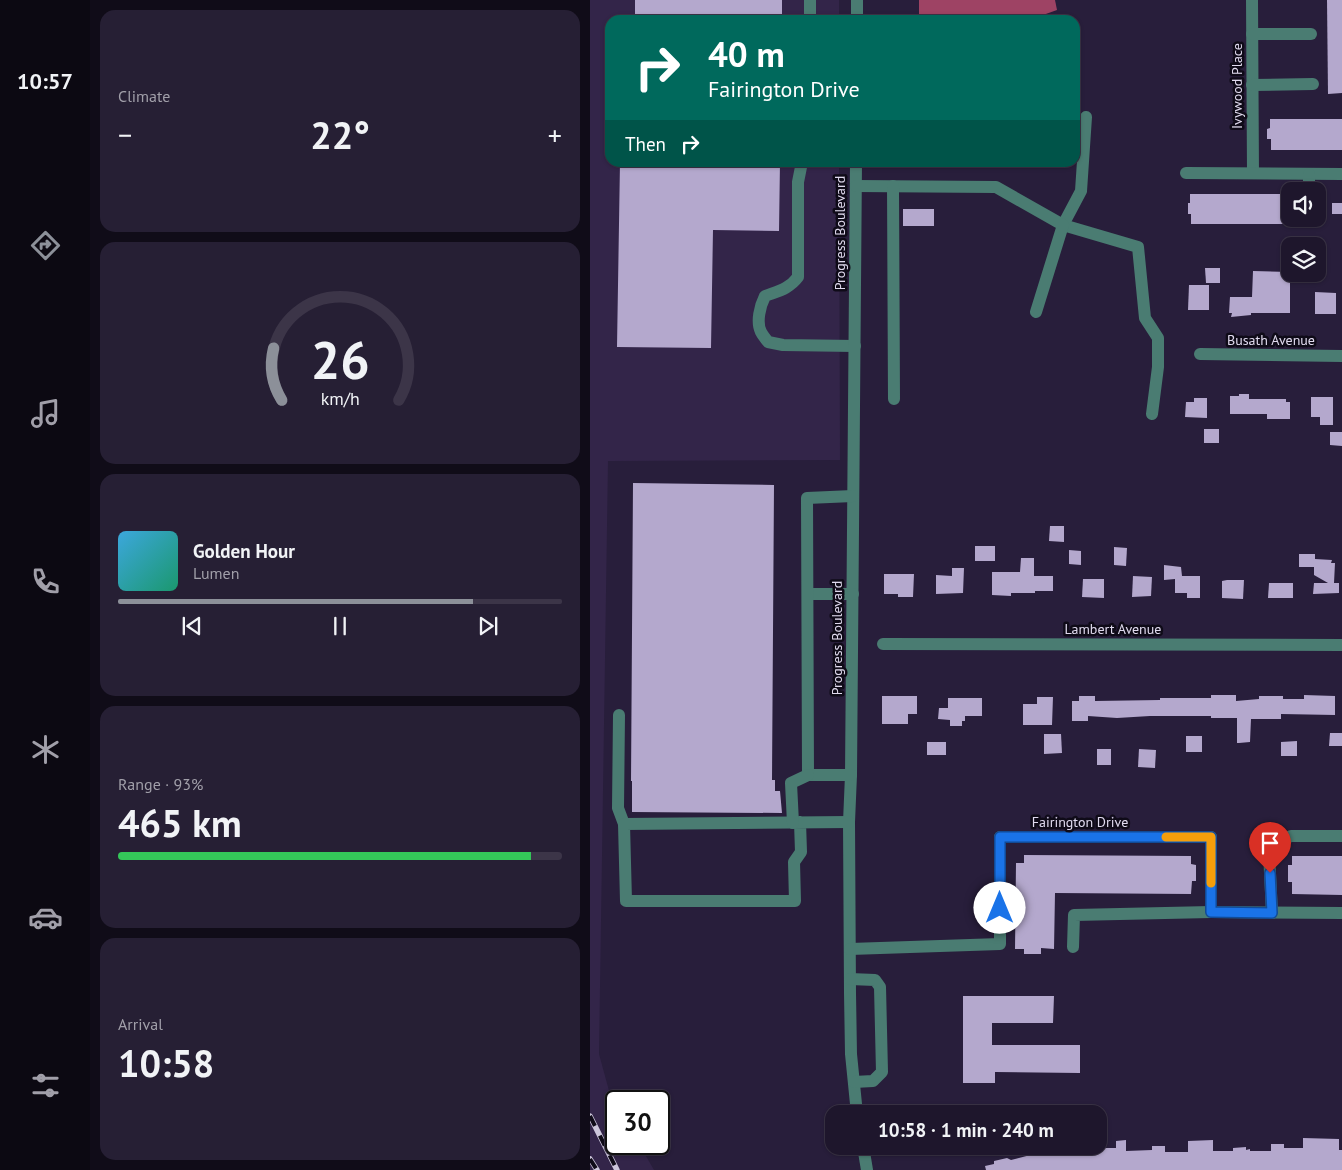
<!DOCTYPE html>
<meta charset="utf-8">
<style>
:root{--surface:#1e162c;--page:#261f34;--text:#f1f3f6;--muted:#a19fa9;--line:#3c3548;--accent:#8c9099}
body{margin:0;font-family:"PT Sans",sans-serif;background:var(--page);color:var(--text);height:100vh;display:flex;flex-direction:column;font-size:19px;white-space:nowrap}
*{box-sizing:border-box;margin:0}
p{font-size:16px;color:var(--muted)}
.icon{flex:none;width:28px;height:28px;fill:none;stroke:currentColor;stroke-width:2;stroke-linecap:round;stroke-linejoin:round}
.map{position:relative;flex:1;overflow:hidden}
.side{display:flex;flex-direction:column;gap:10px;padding:10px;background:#100c18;width:500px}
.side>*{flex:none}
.guide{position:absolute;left:15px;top:15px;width:475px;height:152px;border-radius:15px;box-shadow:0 1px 4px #0004,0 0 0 1px var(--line);background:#00695c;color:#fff;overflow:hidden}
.fabs{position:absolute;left:691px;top:182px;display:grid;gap:10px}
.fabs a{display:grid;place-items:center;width:45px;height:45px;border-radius:10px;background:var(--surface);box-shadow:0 1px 4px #0004,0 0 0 1px var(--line);font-size:25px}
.speed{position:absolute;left:15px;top:1090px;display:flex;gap:10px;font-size:25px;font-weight:700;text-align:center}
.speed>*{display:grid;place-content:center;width:65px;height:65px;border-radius:50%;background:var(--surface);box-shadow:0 1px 4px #0004,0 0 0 1px var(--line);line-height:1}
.speed .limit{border:2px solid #111;border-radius:8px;background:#fff;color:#111}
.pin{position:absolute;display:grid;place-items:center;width:42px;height:42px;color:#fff;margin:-51px -21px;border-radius:50% 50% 50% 0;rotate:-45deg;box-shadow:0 0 5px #0007}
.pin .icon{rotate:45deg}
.me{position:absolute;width:55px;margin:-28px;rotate:0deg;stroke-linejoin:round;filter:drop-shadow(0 0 4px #0008)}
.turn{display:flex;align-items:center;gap:18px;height:105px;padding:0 20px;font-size:22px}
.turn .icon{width:65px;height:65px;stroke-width:2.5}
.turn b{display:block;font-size:35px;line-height:42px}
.then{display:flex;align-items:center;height:48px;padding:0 20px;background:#0003;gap:10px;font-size:19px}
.big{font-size:38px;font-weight:700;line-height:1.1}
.side .card{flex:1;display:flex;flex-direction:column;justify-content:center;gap:8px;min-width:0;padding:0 18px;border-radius:15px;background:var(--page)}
.side .dial{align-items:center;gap:0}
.dial svg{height:130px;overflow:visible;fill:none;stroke:var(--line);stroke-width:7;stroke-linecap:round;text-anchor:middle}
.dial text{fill:var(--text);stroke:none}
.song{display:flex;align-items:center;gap:15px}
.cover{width:60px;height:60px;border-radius:8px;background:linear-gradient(135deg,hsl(200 70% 55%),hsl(160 70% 35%))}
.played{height:5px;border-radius:2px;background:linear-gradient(90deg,var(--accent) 80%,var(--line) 80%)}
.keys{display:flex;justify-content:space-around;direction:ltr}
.heat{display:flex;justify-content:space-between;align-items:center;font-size:28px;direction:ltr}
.charge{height:8px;border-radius:4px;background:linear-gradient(90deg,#34c759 93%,var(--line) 0)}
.trip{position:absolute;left:235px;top:1105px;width:282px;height:50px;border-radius:15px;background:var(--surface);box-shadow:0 1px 4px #0004,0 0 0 1px var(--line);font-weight:700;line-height:50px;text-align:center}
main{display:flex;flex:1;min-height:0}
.dock{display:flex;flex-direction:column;width:90px;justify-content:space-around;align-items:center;background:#0c0912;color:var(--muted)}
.dock .icon{width:35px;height:35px}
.dock .on{color:var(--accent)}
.dock b{font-size:22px;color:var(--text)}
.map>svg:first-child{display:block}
.built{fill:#332549}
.water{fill:#9e4364}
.building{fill:#b4a8cd}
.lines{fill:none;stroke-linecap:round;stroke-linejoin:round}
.minor{stroke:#4a7c72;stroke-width:12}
.rail-casing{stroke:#ccc6db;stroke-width:5.5}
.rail{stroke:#0f0b18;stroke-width:4;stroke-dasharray:11;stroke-linecap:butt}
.route-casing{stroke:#114b97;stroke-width:12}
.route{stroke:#1a73e8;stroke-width:9}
.slow{stroke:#f59e0b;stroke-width:9}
.labels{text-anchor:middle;stroke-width:5;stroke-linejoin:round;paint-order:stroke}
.street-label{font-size:14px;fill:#e0daee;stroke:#0f0b18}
</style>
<main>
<nav class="dock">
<b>10:57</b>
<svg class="icon on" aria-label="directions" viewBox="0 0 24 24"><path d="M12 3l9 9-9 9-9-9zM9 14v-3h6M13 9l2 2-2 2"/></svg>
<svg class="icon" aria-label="music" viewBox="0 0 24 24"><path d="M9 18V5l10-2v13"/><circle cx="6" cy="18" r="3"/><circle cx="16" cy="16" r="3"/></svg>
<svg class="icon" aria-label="phone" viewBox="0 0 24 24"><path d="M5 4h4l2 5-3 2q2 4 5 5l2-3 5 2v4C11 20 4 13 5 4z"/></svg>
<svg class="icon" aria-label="climate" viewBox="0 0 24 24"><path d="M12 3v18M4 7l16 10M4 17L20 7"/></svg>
<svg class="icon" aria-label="car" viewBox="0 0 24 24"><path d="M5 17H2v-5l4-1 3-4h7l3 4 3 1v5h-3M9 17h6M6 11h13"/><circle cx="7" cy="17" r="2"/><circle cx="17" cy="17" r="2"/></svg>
<svg class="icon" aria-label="filters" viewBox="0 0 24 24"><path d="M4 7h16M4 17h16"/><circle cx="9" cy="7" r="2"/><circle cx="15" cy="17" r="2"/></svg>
</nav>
<section class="side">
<div class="card"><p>Climate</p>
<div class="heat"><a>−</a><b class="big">22°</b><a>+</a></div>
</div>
<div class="card dial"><svg viewBox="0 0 100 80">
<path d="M14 69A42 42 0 1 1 86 69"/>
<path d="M14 69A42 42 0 0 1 9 37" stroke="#8c9099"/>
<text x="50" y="56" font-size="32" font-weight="700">26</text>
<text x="50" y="72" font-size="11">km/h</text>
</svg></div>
<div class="card">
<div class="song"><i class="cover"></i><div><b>Golden Hour</b><p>Lumen</p></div></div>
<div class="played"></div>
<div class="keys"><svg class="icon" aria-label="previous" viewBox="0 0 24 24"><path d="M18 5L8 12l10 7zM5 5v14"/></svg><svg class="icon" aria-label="pause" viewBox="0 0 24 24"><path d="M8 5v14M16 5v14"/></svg><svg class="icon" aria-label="next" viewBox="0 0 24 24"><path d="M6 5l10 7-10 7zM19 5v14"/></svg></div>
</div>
<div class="card"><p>Range · 93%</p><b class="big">465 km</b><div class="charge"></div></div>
<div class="card"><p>Arrival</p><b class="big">10:58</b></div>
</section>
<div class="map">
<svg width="752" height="1170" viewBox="0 0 752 1170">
<rect width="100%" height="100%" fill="#281e3b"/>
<!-- built -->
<polygon class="built" points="0,0 249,0 249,20 20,20 20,162 249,163 250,460 18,461 9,1054 21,1098 26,1106 26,1144 49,1144 64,1170 0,1170"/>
<!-- water -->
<polygon class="water" points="329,0 465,0 467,10 439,20 329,20"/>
<!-- building -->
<g class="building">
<rect x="45" y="0" width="147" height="20"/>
<polygon points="737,0 752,0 752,93 738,94"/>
<polygon points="680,119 752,119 752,150 681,150 681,139 677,139 677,129 680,128"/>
<polygon points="30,162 190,162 189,231 123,230 121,348 27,347"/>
<polygon points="600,194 698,194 700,214 698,215 698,224 601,224 601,214 598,214 598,203 600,203"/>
<rect x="742" y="203" width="10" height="11"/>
<rect x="313" y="209" width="31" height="17"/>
<polygon points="615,268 630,268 630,283 616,283"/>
<polygon points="663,271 700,272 700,313 661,313 661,315 641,317 642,313 639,313 640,297 662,297"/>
<polygon points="599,285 619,285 619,310 598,310"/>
<polygon points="725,292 746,293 746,314 725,314"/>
<polygon points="649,394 659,394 659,399 696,399 696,402 700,402 700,419 677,419 677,414 640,414 640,396 649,396"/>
<polygon points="721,397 743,397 743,425 730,425 730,417 721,417"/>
<polygon points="604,398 617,398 617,418 595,417 596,402 604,402"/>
<rect x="614" y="429" width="15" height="14"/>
<polygon points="740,432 752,432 752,446 740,445"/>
<polygon points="43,483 184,485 182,780 185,780 185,791 190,791 192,813 42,812 42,781 41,781"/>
<polygon points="460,526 474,526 474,542 459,541"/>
<rect x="385" y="546" width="20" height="15"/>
<polygon points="524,547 537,548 536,566 524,565"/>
<polygon points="479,550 491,551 491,565 479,564"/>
<polygon points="709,554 725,554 725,559 742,560 741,563 745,563 744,583 749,583 749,593 723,594 724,583 738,583 724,575 724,567 709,567"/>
<polygon points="431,558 444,558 444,576 463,576 463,591 445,591 445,593 421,593 421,596 402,595 402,572 430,572"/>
<polygon points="574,565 591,567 592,576 610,576 610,598 597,598 597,593 585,593 585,579 574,580"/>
<polygon points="362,568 374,568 373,593 346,594 346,575 362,576"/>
<polygon points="294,574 324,574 323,597 308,597 308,594 294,594"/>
<polygon points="543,576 562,577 561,596 542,597"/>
<polygon points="493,579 514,579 514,598 492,597"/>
<polygon points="637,580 654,580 653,599 632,598 632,581"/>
<polygon points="679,583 703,583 703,598 678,598"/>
<polygon points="621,695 646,695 646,701 669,699 669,696 693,696 693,699 714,699 714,695 745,696 745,715 691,714 691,719 661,719 660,742 649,743 647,743 647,718 621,718 621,716 560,716 527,718 498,716 498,721 482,721 482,701 489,701 489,696 505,696 505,701 570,700 570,698 621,698"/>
<polygon points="292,696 327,696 327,714 318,714 318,724 292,724"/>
<polygon points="447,697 463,697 462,725 433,725 433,704 447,704"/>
<polygon points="358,698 392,698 392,716 375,716 375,721 372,721 372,726 360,726 360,720 348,719 349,708 358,708"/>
<polygon points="740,733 752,733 752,746 739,746"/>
<polygon points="454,734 471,734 472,753 454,754"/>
<rect x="596" y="736" width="16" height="16"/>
<polygon points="707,741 707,756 691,756 691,742"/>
<rect x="337" y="742" width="19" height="13"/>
<rect x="507" y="749" width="14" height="16"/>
<polygon points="549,749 566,750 565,768 548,767"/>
<polygon points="434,855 601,856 601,864 606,865 606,881 602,881 601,894 465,893 464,949 451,948 451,954 434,954 434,949 425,949 426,863 434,863"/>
<polygon points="702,856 752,856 752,895 702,894 702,882 698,882 698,865 702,865"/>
<polygon points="373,996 464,996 463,1023 402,1023 402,1045 490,1045 490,1073 405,1072 405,1083 373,1083"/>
<polygon points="713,1138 749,1139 749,1150 752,1150 752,1170 396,1170 395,1166 404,1164 404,1161 417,1158 421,1160 448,1153 447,1148 481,1148 481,1150 484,1150 485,1151 504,1150 508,1150 508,1148 526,1148 526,1141 536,1140 536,1151 562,1150 562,1146 575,1146 575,1152 598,1152 598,1141 623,1140 623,1151 643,1151 643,1148 656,1147 656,1150 660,1149 660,1151 681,1151 681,1144 694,1144 694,1148 713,1148"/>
</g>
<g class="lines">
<!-- minor -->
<g class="minor">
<polyline points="662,0 663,173"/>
<polyline points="220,20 220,0"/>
<polyline points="267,20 267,0"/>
<polyline points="662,34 721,34"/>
<polyline points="662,85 723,84"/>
<polyline points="496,117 491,191 473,225 548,247 555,318 568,338 568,367 562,414"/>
<path d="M 212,162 L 208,182 L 208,277 C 199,289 188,291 175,296 C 170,306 166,322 171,332 C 173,336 176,339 178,342 L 193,345 L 265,346"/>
<polyline points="266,162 261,775 259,822 260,993 261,1054 267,1114"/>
<polyline points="596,173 752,174"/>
<polyline points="719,174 719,191"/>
<polyline points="266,186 406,187 473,225 446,312"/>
<polyline points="303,186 304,399"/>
<polyline points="719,219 719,221"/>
<polyline points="610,354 752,356"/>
<polyline points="218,594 263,594"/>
<polyline points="293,644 752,645"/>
<polyline points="29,715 28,808 34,824"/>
<polyline points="261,775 218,775 217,498 263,496"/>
<polyline points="210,822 211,852 204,862 205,901 36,901 34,824 259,822"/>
<polyline points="203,823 201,783 218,775"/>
<polyline points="682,913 679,853 684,843 701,836 752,836"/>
<polyline points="483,947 484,915 621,912"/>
<polyline points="260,949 410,944 410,837 621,837 621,912 752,913"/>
<polyline points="260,979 285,980 290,987 292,1072 283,1081 264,1082"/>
<polyline points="273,1146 277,1170"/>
</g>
<defs>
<g id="rail">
<polyline points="0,1116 27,1170"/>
<polyline points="0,1159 7,1170"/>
</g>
</defs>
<!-- rail casing -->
<use href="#rail" class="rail-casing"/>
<!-- rail -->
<use href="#rail" class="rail"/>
</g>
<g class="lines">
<defs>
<polyline id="route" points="410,908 410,837 621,837 621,912 682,913 680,873"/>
</defs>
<!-- route casing -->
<use href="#route" class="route-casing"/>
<!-- route -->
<use href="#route" class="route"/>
<!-- slow -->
<polyline class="slow" points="576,837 621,837 621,883"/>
</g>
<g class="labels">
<!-- street labels -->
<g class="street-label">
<text transform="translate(647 86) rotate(-90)" y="5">Ivywood Place</text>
<text transform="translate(250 233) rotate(-90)" y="5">Progress Boulevard</text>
<text x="681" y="345">Busath Avenue</text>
<text x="523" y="634">Lambert Avenue</text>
<text transform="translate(247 638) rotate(-90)" y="5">Progress Boulevard</text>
<text x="490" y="827">Fairington Drive</text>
</g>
</g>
</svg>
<div class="fabs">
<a><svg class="icon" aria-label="sound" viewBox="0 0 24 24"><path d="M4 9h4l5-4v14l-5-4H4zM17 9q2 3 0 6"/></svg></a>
<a><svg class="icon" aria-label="layers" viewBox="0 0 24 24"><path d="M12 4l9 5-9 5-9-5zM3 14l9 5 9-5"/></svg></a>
</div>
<div class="speed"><div class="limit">30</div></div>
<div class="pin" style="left:680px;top:873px;background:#d93025"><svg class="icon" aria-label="arrive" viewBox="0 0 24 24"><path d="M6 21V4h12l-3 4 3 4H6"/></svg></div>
<svg class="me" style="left:410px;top:908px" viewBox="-20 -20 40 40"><circle r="19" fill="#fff"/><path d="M0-13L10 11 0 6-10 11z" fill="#1a73e8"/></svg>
<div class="trip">10:58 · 1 min · 240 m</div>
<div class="guide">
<div class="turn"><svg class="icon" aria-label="right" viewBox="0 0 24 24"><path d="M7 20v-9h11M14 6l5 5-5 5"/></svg><div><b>40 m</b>Fairington Drive</div></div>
<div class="then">Then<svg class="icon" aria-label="right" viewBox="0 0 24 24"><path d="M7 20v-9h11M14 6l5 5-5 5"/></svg></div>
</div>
</div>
</main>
